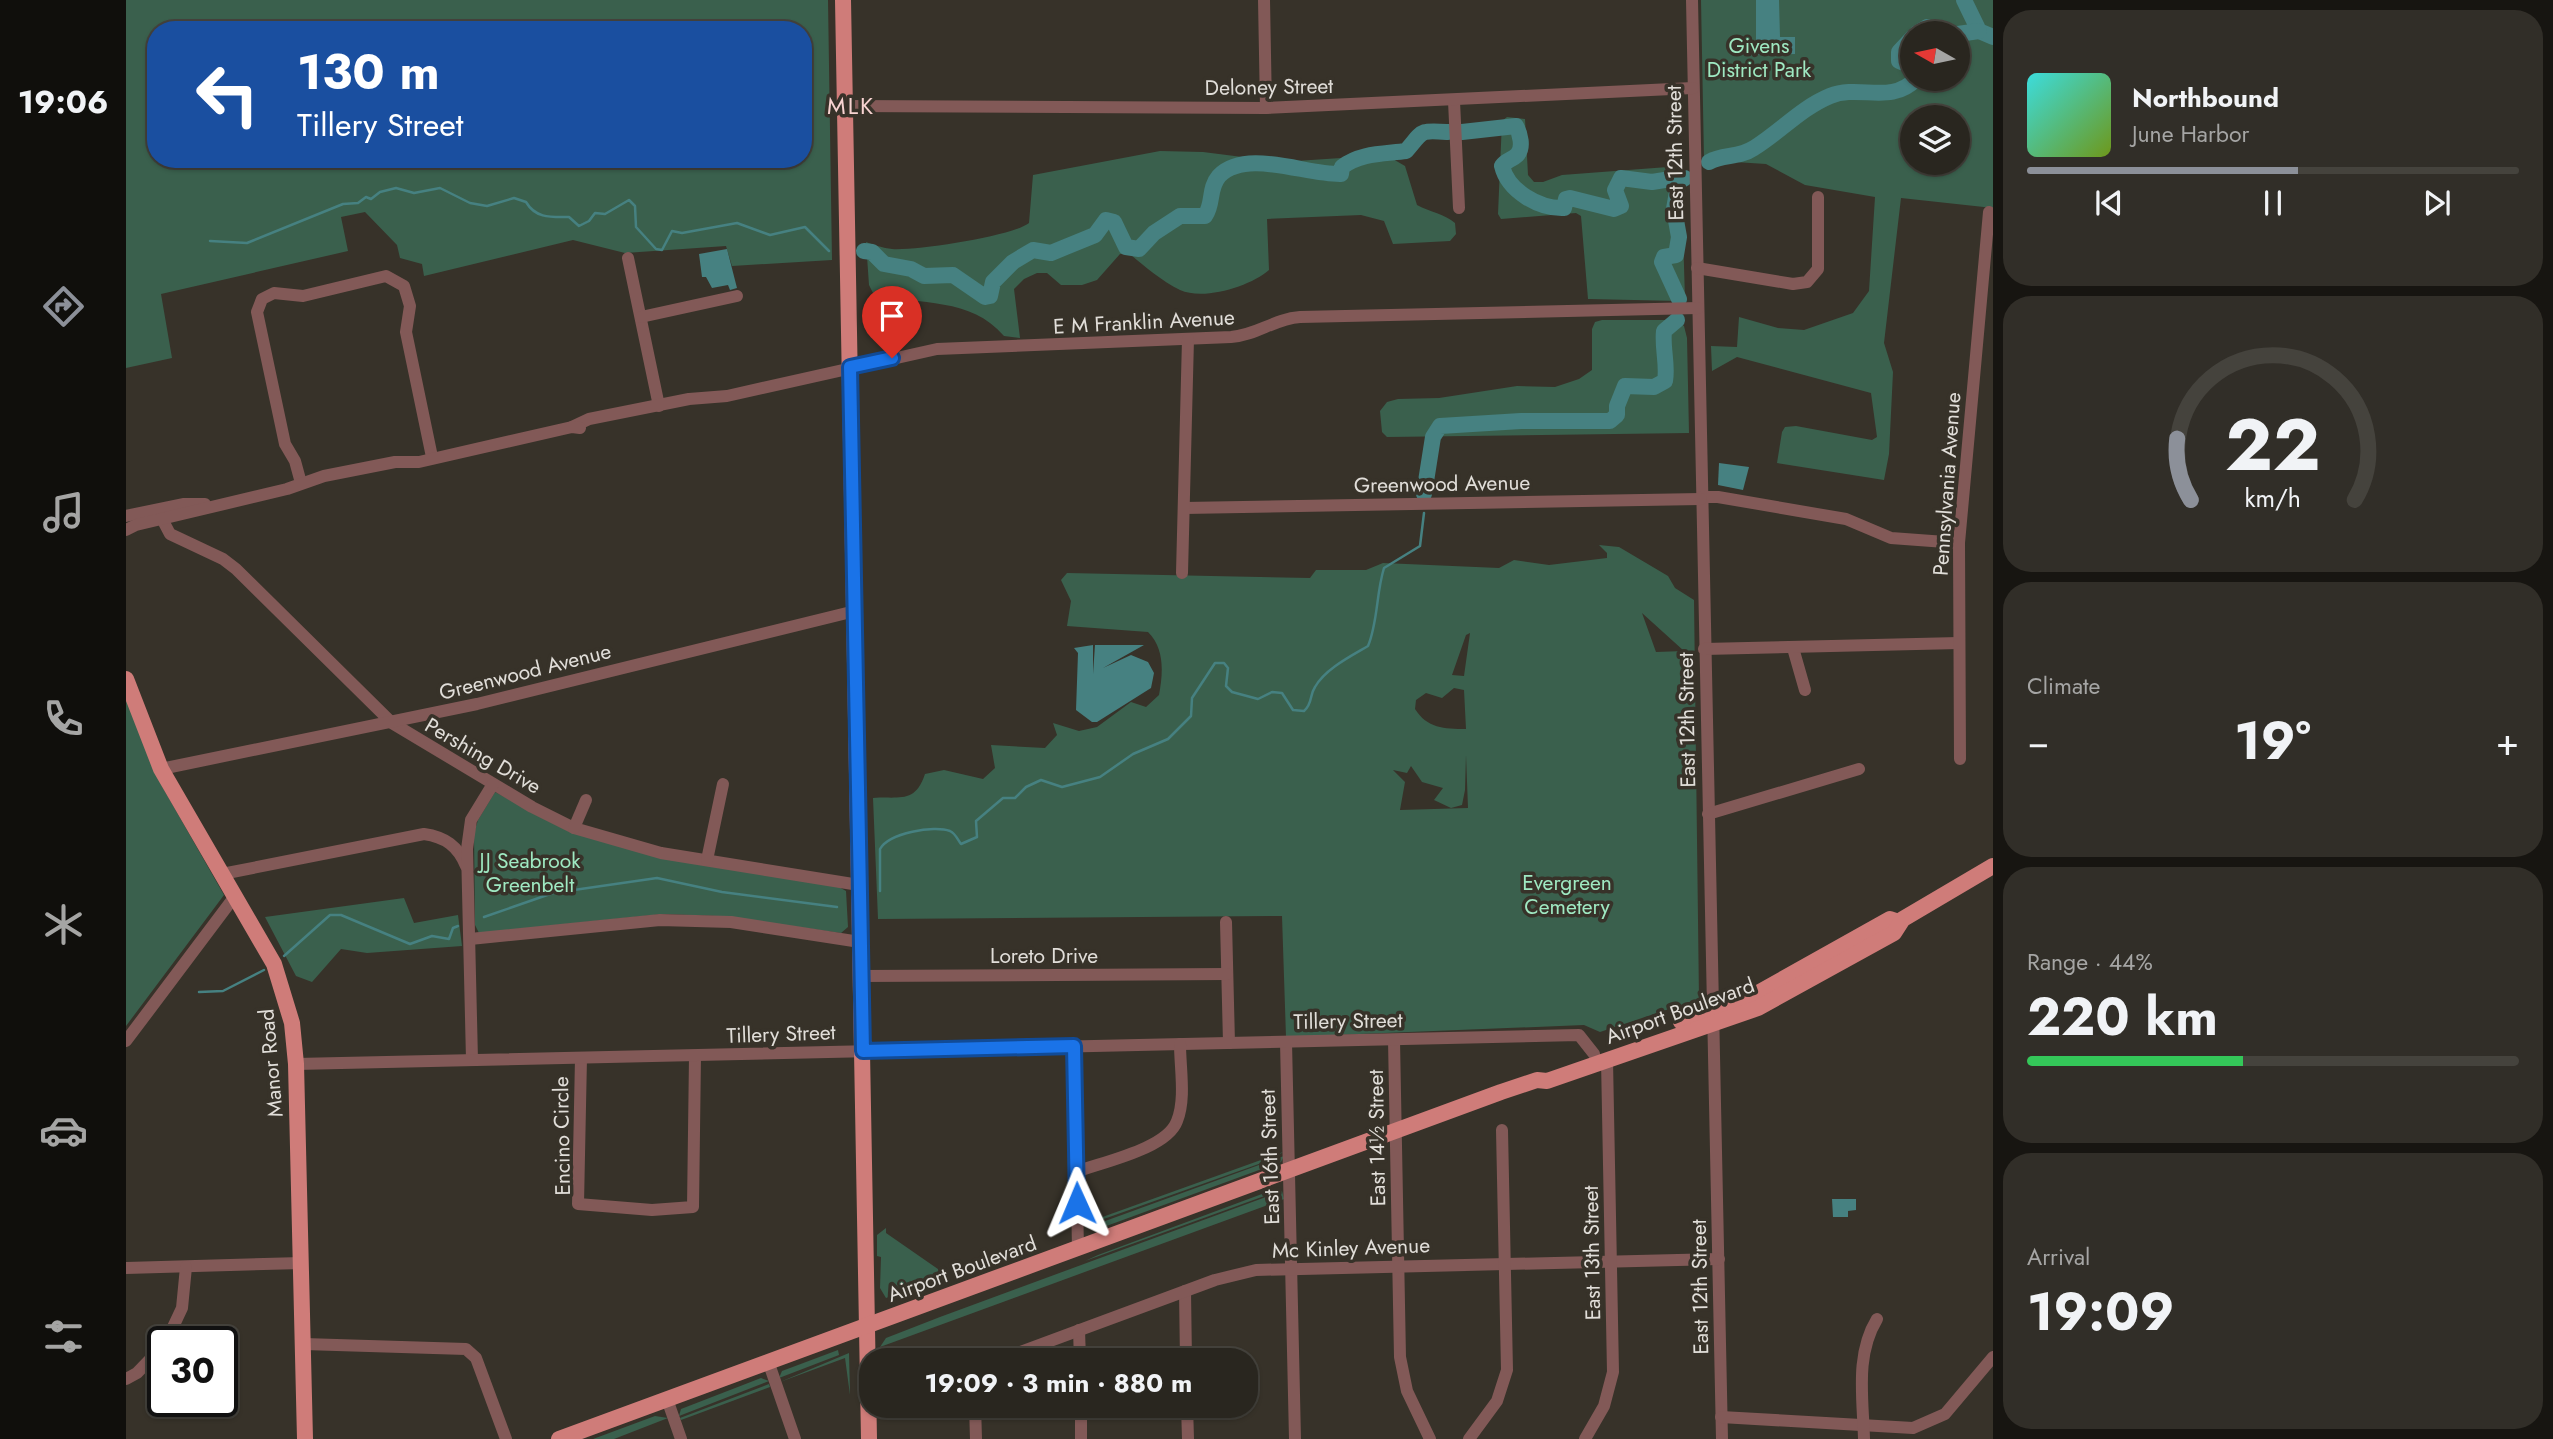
<!DOCTYPE html>
<meta charset="utf-8">
<style>
:root{--surface:#29261f;--page:#312e28;--text:#f1f3f6;--muted:#a5a5a4;--line:#45433d;--accent:#8c9099}
body{margin:0;font-family:Jost,sans-serif;background:var(--page);color:var(--text);height:100vh;display:flex;flex-direction:column;font-size:26px;white-space:nowrap}
*{box-sizing:border-box;margin:0}
p{font-size:23px;color:var(--muted)}
.icon{flex:none;width:38px;height:38px;fill:none;stroke:currentColor;stroke-width:2;stroke-linecap:round;stroke-linejoin:round}
.map{position:relative;flex:1;overflow:hidden}
.panel{display:flex;flex-direction:column;gap:10px;padding:10px;background:#171511;width:560px}
.panel>*{flex:none}
.guide{position:absolute;left:21px;top:21px;width:665px;height:147px;border-radius:28px;box-shadow:0 2px 5px #0004,0 0 0 2px var(--line);background:#1a4fa0;color:#fff;overflow:hidden}
.needle{width:46px;rotate:279deg}
.tools{position:absolute;left:1774px;top:21px;display:grid;gap:14px}
.tools a{display:grid;place-items:center;width:70px;height:70px;border-radius:50%;background:var(--surface);box-shadow:0 2px 5px #0004,0 0 0 2px var(--line);font-size:35px}
.speed{position:absolute;left:21px;top:1326px;display:flex;gap:14px;font-size:35px;font-weight:700;text-align:center}
.speed>*{display:grid;place-content:center;width:91px;height:91px;border-radius:50%;background:var(--surface);box-shadow:0 2px 5px #0004,0 0 0 2px var(--line);line-height:1}
.speed .limit{border:4px solid #111;border-radius:10px;background:#fff;color:#111}
.pin{position:absolute;display:grid;place-items:center;width:60px;height:60px;color:#fff;margin:-72px -30px;border-radius:50% 50% 50% 0;rotate:-45deg;box-shadow:0 0 7px #0007}
.pin .icon{rotate:45deg}
.me{position:absolute;width:77px;margin:-38px;rotate:359deg;stroke-linejoin:round;filter:drop-shadow(0 0 5px #0008)}
.turn{display:flex;align-items:center;gap:24px;height:147px;padding:0 35px;font-size:32px}
.turn .icon{width:91px;height:91px;stroke-width:2.5}
.turn b{display:block;font-size:49px;line-height:60px}
.big{font-size:52px;font-weight:700;line-height:1.1}
.panel .widget{flex:1;display:flex;flex-direction:column;justify-content:center;gap:10px;min-width:0;padding:0 24px;border-radius:28px;background:var(--page)}
.panel .dial{align-items:center;gap:0}
.dial svg{height:182px;overflow:visible;fill:none;stroke:var(--line);stroke-width:7;stroke-linecap:round;text-anchor:middle}
.dial text{fill:var(--text);stroke:none}
.song{display:flex;align-items:center;gap:21px}
.cover{width:84px;height:84px;border-radius:10px;background:linear-gradient(135deg,hsl(180 70% 55%),hsl(80 70% 35%))}
.played{height:7px;border-radius:4px;background:linear-gradient(90deg,var(--accent) 55%,var(--line) 55%)}
.keys{display:flex;justify-content:space-around;direction:ltr}
.heat{display:flex;justify-content:space-between;align-items:center;font-size:38px;direction:ltr}
.charge{height:10px;border-radius:5px;background:linear-gradient(90deg,#34c759 44%,var(--line) 0)}
.trip{position:absolute;left:733px;top:1348px;width:399px;height:70px;border-radius:28px;background:var(--surface);box-shadow:0 2px 5px #0004,0 0 0 2px var(--line);font-weight:700;line-height:70px;text-align:center}
main{display:flex;flex:1;min-height:0}
.tab-bar{display:flex;flex-direction:column;width:126px;justify-content:space-around;align-items:center;background:#100f0c;color:var(--muted)}
.tab-bar .icon{width:49px;height:49px}
.tab-bar .current{color:var(--accent)}
.tab-bar b{font-size:32px;color:var(--text)}
.map>svg:first-child{display:block}
.green{fill:#3a604d;fill-rule:evenodd}
.water{fill:#468181}
.lines{fill:none;stroke-linecap:round;stroke-linejoin:round}
.stream{stroke:#468181;stroke-width:2.5}
.river{stroke:#468181;stroke-width:16}
.minor{stroke:#825957;stroke-width:12}
.major{stroke:#cf7c79;stroke-width:16}
.route-casing{stroke:#114b97;stroke-width:18}
.route{stroke:#1a73e8;stroke-width:12}
.labels{text-anchor:middle;stroke-width:7;stroke-linejoin:round;paint-order:stroke}
.park-label{font-size:21px;fill:#9fe9c2;stroke:#373229}
.street-label{font-size:21px;fill:#e1ded9;stroke:#373229}
.neighbourhood-label{font-size:23px;letter-spacing:2px;fill:#f7d3d1;stroke:#373229}
</style>
<main>
<nav class="tab-bar">
<b>19:06</b>
<svg class="icon current" aria-label="directions" viewBox="0 0 24 24"><path d="M12 3l9 9-9 9-9-9zM9 14v-3h6M13 9l2 2-2 2"/></svg>
<svg class="icon" aria-label="music" viewBox="0 0 24 24"><path d="M9 18V5l10-2v13"/><circle cx="6" cy="18" r="3"/><circle cx="16" cy="16" r="3"/></svg>
<svg class="icon" aria-label="phone" viewBox="0 0 24 24"><path d="M5 4h4l2 5-3 2q2 4 5 5l2-3 5 2v4C11 20 4 13 5 4z"/></svg>
<svg class="icon" aria-label="climate" viewBox="0 0 24 24"><path d="M12 3v18M4 7l16 10M4 17L20 7"/></svg>
<svg class="icon" aria-label="car" viewBox="0 0 24 24"><path d="M5 17H2v-5l4-1 3-4h7l3 4 3 1v5h-3M9 17h6M6 11h13"/><circle cx="7" cy="17" r="2"/><circle cx="17" cy="17" r="2"/></svg>
<svg class="icon" aria-label="filters" viewBox="0 0 24 24"><path d="M4 7h16M4 17h16"/><circle cx="9" cy="7" r="2"/><circle cx="15" cy="17" r="2"/></svg>
</nav>
<div class="map">
<svg width="1867" height="1439" viewBox="0 0 1867 1439">
<rect width="100%" height="100%" fill="#373229"/>
<!-- green -->
<g class="green">
<path d="M 0,0 L 702,0 L 706,260 L 606,266 L 600,246 L 499,253 L 447,240 L 298,276 L 296,264 L 274,258 L 271,245 L 239,212 L 215,217 L 222,251 L 35,294 L 46,358 L 0,368 ZM 30,30 L 677,30 L 677,159 L 30,159 Z"/>
<path d="M 1575,0 L 1867,0 L 1867,208 L 1775,198 L 1758,343 L 1767,372 L 1763,454 L 1758,480 L 1651,463 L 1656,432 L 1659,427 L 1670,426 L 1746,440 L 1751,437 L 1745,393 L 1611,357 L 1586,371 L 1585,346 L 1611,347 L 1613,317 L 1652,328 L 1678,330 L 1727,313 L 1743,291 L 1749,197 L 1679,185 L 1640,164 L 1578,160 ZM 1787,33 L 1832,33 L 1832,79 L 1787,79 ZM 1787,117 L 1832,117 L 1832,163 L 1787,163 Z"/>
<polygon points="1381,117 1399,119 1402,175 1408,182 1417,182 1436,175 1555,166 1559,299 1553,301 1462,299 1455,216 1450,213 1375,219 1372,214 1376,121"/>
<path d="M 1034,151 L 1077,152 L 1155,162 L 1260,155 L 1279,166 L 1291,205 C 1304,212 1319,214 1329,223 L 1330,234 L 1324,241 L 1267,244 L 1258,221 L 1235,215 L 1141,219 L 1143,270 C 1125,286 1078,301 1054,290 C 1036,281 1019,267 1004,254 L 994,254 L 971,280 L 956,285 L 935,285 L 921,273 L 911,273 L 898,279 L 888,289 L 894,338 L 878,336 C 845,297 794,305 748,295 L 743,285 L 740,242 C 748,245 757,248 766,249 C 789,251 887,236 903,223 L 907,175 Z"/>
<polygon points="1476,320 1550,320 1558,326 1561,338 1563,433 1261,437 1256,432 1254,411 1261,402 1272,399 1313,398 1391,386 1429,387 1453,379 1466,370 1466,329 1469,322"/>
<path d="M 1473,545 L 1493,547 L 1542,576 L 1549,588 L 1568,600 L 1573,999 L 1474,1032 L 1458,1025 L 1160,1037 L 1156,916 L 752,919 L 747,798 C 774,796 789,804 799,774 L 818,770 L 857,779 L 869,768 L 865,745 L 919,748 L 931,735 L 927,723 L 953,731 L 971,727 L 1005,702 L 1020,707 L 1033,695 C 1037,673 1039,649 1022,632 L 941,626 L 945,601 L 935,580 L 941,573 L 1184,578 L 1190,570 L 1240,570 L 1257,563 L 1373,568 L 1388,560 L 1423,565 L 1481,558 L 1481,553 ZM 1516,613 L 1558,651 L 1530,652 ZM 1344,633 L 1338,676 L 1326,675 L 1340,635 ZM 1328,688 L 1338,690 L 1340,729 C 1318,729 1301,728 1289,709 L 1290,700 L 1300,693 L 1316,698 ZM 1340,755 L 1342,808 L 1274,810 L 1279,782 L 1267,770 L 1281,773 L 1285,766 L 1296,782 L 1317,788 L 1308,800 L 1325,808 L 1336,805 L 1339,790 Z"/>
<polygon points="0,698 37,788 98,895 0,1026"/>
<polygon points="369,792 442,830 713,887 720,891 722,927 715,933 592,916 537,914 353,933 349,925 348,833 352,820"/>
<polygon points="278,898 288,923 332,915 336,946 241,953 215,949 186,982 170,976 139,917"/>
<polygon points="1157,1152 1147,1159 958,1226 957,1224"/>
<polygon points="1158,1156 1155,1162 975,1228 960,1228"/>
<polygon points="1147,1190 1155,1190 959,1261 972,1255"/>
<polygon points="1156,1191 1158,1199 754,1347 760,1338 814,1317"/>
<polygon points="760,1228 760,1233 822,1276 760,1298 754,1288 755,1257 751,1256 751,1235"/>
<polygon points="712,1350 713,1355 653,1378 656,1371"/>
<polygon points="723,1353 724,1395 719,1358 654,1382"/>
<polygon points="635,1378 643,1381 553,1416 555,1409"/>
<polygon points="643,1384 644,1387 555,1420 554,1418"/>
<polygon points="529,1416 542,1418 488,1439 467,1439"/>
</g>
<!-- water -->
<g class="water">
<polygon points="1630,0 1653,0 1654,37 1669,37 1669,54 1630,55"/>
<polygon points="601,249 611,288 604,290 602,285 586,288 580,277 576,277 573,254"/>
<polygon points="1593,463 1623,467 1617,490 1592,485"/>
<polygon points="967,645 967,674 969,645 1018,645 977,668 1005,655 1022,662 1028,673 1025,688 971,722 966,722 950,710 952,653 948,648"/>
<polygon points="1706,1199 1730,1199 1730,1210 1722,1211 1722,1217 1707,1217"/>
</g>
<g class="lines">
<!-- stream -->
<g class="stream">
<path d="M 84,241 L 121,243 L 217,204 L 232,203 L 240,197 L 245,199 L 254,192 L 270,188 L 288,193 L 314,188 L 344,203 L 361,206 L 388,198 L 400,202 C 410,219 426,217 443,217 L 453,226 L 463,221 L 469,213 L 479,214 L 503,200 L 509,206 L 510,227 L 530,249 L 536,250 L 546,231 L 556,233 L 611,223 L 644,235 L 679,227 L 703,251"/>
<path d="M 754,891 L 754,849 C 763,833 808,825 824,831 C 830,834 831,839 835,844 L 851,837 L 850,821 L 877,798 L 889,798 L 900,787 L 915,780 L 936,787 L 974,777 L 1007,754 L 1042,739 L 1065,716 L 1066,698 L 1089,663 L 1098,663 L 1102,668 L 1100,686 L 1106,692 L 1132,699 L 1146,692 L 1156,693 L 1167,710 L 1178,711 C 1187,703 1183,696 1189,687 C 1199,669 1225,656 1242,646 C 1252,622 1250,594 1258,568 L 1294,546 L 1298,513"/>
<polyline points="358,917 427,893 531,878 596,892 711,907"/>
<polyline points="158,956 204,915 215,915 284,944 306,936 323,939 327,928 332,926"/>
<polyline points="73,992 97,991 138,970"/>
</g>
<!-- river -->
<g class="river">
<polyline points="1838,0 1853,31 1867,37"/>
<polyline points="1791,33 1801,27 1811,33"/>
<polyline points="1832,34 1853,31"/>
<polyline points="1787,37 1773,52 1773,61 1787,67"/>
<path d="M 1336,132 L 1390,126 C 1394,133 1398,148 1391,155 C 1386,160 1380,160 1376,166 C 1382,191 1413,209 1438,208 L 1440,199 L 1444,198 L 1488,209 L 1495,206 L 1489,190 L 1495,178 L 1526,182 L 1551,178 L 1553,181"/>
<path d="M 1583,162 C 1597,154 1613,158 1628,148 C 1654,132 1675,108 1704,96 C 1734,84 1765,105 1790,79"/>
<path d="M 738,251 L 746,252 L 758,264 L 785,269 L 798,276 L 827,275 L 859,297 L 864,296 L 867,282 L 887,262 L 907,250 L 925,253 L 969,235 L 980,220 L 988,222 L 1000,247 L 1013,249 L 1028,233 L 1054,216 L 1079,216 C 1088,203 1082,189 1093,176 C 1120,148 1180,175 1215,174 L 1216,167 C 1234,153 1257,154 1280,151 C 1298,130 1293,130 1322,132"/>
<polyline points="1553,299 1536,262 1538,257 1550,255 1553,237 1548,209 1553,181 1559,178"/>
<path d="M 1298,494 L 1307,437 L 1314,426 L 1395,421 L 1484,421 L 1491,415 L 1491,406 L 1499,386 L 1528,387 L 1539,381 C 1542,365 1536,348 1538,331 L 1551,320"/>
</g>
<!-- minor -->
<g class="minor">
<polyline points="1138,0 1140,108"/>
<polyline points="1566,0 1596,1439"/>
<polyline points="1328,101 1333,208"/>
<polyline points="719,106 1140,108 1567,88"/>
<polyline points="502,258 533,406"/>
<polyline points="1571,268 1667,284 1681,282 1692,269 1692,197"/>
<polyline points="515,317 611,296"/>
<path d="M 446,427 L 463,419 L 563,399 L 601,396 L 811,349 L 1105,337 C 1131,335 1148,319 1174,317 L 1572,308"/>
<polyline points="175,483 169,461 159,444 131,312 136,299 148,293 177,296 260,276 278,286 284,306 280,332 306,457"/>
<polyline points="1575,497 1592,497 1720,519 1765,538 1833,543"/>
<polyline points="1058,508 1575,499"/>
<polyline points="34,515 44,534 97,559 110,569 266,723 406,807 448,828 535,853 733,885"/>
<polyline points="0,516 57,504 79,504"/>
<polyline points="0,530 10,525 161,489 198,476 269,462 293,462 446,427 454,428"/>
<polyline points="1056,573 1062,339"/>
<polyline points="1667,648 1679,690"/>
<polyline points="1578,649 1833,643"/>
<polyline points="1834,759 1833,543 1863,212"/>
<polyline points="35,769 351,704 729,611"/>
<polyline points="1582,814 1733,769"/>
<polyline points="448,828 460,800"/>
<polyline points="581,860 597,784"/>
<path d="M 96,874 L 298,834 C 319,837 332,846 340,866"/>
<polyline points="1100,922 1103,1043"/>
<polyline points="344,939 534,920 605,922 734,942"/>
<polyline points="735,976 1101,974"/>
<polyline points="1268,1040 1274,1357 1281,1391 1304,1439"/>
<polyline points="0,1041 109,896"/>
<polyline points="1160,1042 1169,1439"/>
<polyline points="948,1046 952,1249"/>
<polyline points="455,1058 452,1204 526,1210 567,1207 569,1056"/>
<polyline points="346,1060 341,849 345,820 367,784"/>
<polyline points="170,1064 1453,1035 1468,1054"/>
<path d="M 950,1172 C 976,1162 1041,1149 1051,1121 C 1060,1099 1054,1068 1054,1044"/>
<polyline points="0,1268 176,1263"/>
<polyline points="1059,1291 1060,1360"/>
<polyline points="953,1330 954,1360"/>
<polyline points="40,1342 56,1308 60,1267"/>
<polyline points="178,1344 340,1349 350,1358 380,1439"/>
<polyline points="873,1360 1089,1280 1130,1270 1593,1259"/>
<polyline points="642,1361 669,1439"/>
<polyline points="0,1379 11,1373 37,1346"/>
<polyline points="541,1399 555,1439"/>
<polyline points="849,1405 850,1439"/>
<polyline points="955,1405 955,1439"/>
<polyline points="1061,1405 1062,1439"/>
<polyline points="1595,1417 1787,1428 1819,1414 1867,1357"/>
<polyline points="1343,1439 1371,1401 1381,1370 1376,1130"/>
<polyline points="1459,1439 1478,1406 1487,1372 1481,1060"/>
<path d="M 1738,1439 C 1737,1398 1729,1355 1751,1319"/>
</g>
<!-- major -->
<g class="major">
<polyline points="717,0 743,1439"/>
<polyline points="0,679 35,769 148,964 166,1023 170,1064 179,1439"/>
<polyline points="1555,1022 1632,993 1764,919 1773,922"/>
<polyline points="433,1439 1375,1092 1411,1080 1421,1081 1632,1008 1768,933 1777,919 1867,866"/>
</g>
</g>
<g class="lines">
<defs>
<polyline id="route" points="766,358 724,367 737,1051 948,1046 951,1203"/>
</defs>
<!-- route casing -->
<use href="#route" class="route-casing"/>
<!-- route -->
<use href="#route" class="route"/>
</g>
<g class="labels">
<!-- park labels -->
<g class="park-label">
<text x="1633" y="53">Givens<tspan x="1633" dy="24">District Park</tspan></text>
<text x="404" y="868">JJ Seabrook<tspan x="404" dy="24">Greenbelt</tspan></text>
<text x="1441" y="890">Evergreen<tspan x="1441" dy="24">Cemetery</tspan></text>
</g>
<!-- street labels -->
<g class="street-label">
<text transform="translate(1143 87) rotate(-1)" y="7">Deloney Street</text>
<text transform="translate(1549 153) rotate(-91)" y="7">East 12th Street</text>
<text transform="translate(1018 322) rotate(-3)" y="7">E M Franklin Avenue</text>
<text transform="translate(1316 484) rotate(-1)" y="7">Greenwood Avenue</text>
<text transform="translate(1821 484) rotate(-86)" y="7">Pennsylvania Avenue</text>
<text transform="translate(399 672) rotate(-14)" y="7">Greenwood Avenue</text>
<text transform="translate(1561 720) rotate(-91)" y="7">East 12th Street</text>
<text transform="translate(357 756) rotate(30)" y="7">Pershing Drive</text>
<text x="918" y="963">Loreto Drive</text>
<text transform="translate(1554 1011) rotate(-20)" y="7">Airport Boulevard</text>
<text transform="translate(1222 1021) rotate(-1)" y="7">Tillery Street</text>
<text transform="translate(655 1034) rotate(-2)" y="7">Tillery Street</text>
<text transform="translate(145 1063) rotate(-95)" y="7">Manor Road</text>
<text transform="translate(436 1136) rotate(-91)" y="7">Encino Circle</text>
<text transform="translate(1251 1138) rotate(-91)" y="7">East 14½ Street</text>
<text transform="translate(1144 1157) rotate(-92)" y="7">East 16th Street</text>
<text transform="translate(1225 1248) rotate(-2)" y="7">Mc Kinley Avenue</text>
<text transform="translate(1466 1253) rotate(-91)" y="7">East 13th Street</text>
<text transform="translate(836 1269) rotate(-20)" y="7">Airport Boulevard</text>
<text transform="translate(1574 1287) rotate(-91)" y="7">East 12th Street</text>
</g>
<!-- neighbourhood labels -->
<g class="neighbourhood-label">
<text x="725" y="114">MLK</text>
</g>
</g>
</svg>
<div class="tools">
<a><svg class="needle" viewBox="-14 -14 28 28"><path d="M0-13l5 13h-10z" fill="#e53935"/><path d="M0 13l5-13h-10z" fill="#a5a5a4"/></svg></a>
<a><svg class="icon" aria-label="layers" viewBox="0 0 24 24"><path d="M12 4l9 5-9 5-9-5zM3 14l9 5 9-5"/></svg></a>
</div>
<div class="speed"><div class="limit">30</div></div>
<div class="pin" style="left:766px;top:358px;background:#d93025"><svg class="icon" aria-label="arrive" viewBox="0 0 24 24"><path d="M6 21V4h12l-3 4 3 4H6"/></svg></div>
<svg class="me" style="left:951px;top:1203px" viewBox="-20 -20 40 40"><path d="M0-17L14 15 0 8-14 15z" fill="#1a73e8" stroke="#fff" stroke-width="4"/></svg>
<div class="trip">19:09 · 3 min · 880 m</div>
<div class="guide">
<div class="turn"><svg class="icon" aria-label="left" viewBox="0 0 24 24"><path d="M17 20v-9H6M10 6l-5 5 5 5"/></svg><div><b>130 m</b>Tillery Street</div></div>
</div>
</div>
<section class="panel">
<div class="widget">
<div class="song"><i class="cover"></i><div><b>Northbound</b><p>June Harbor</p></div></div>
<div class="played"></div>
<div class="keys"><svg class="icon" aria-label="previous" viewBox="0 0 24 24"><path d="M18 5L8 12l10 7zM5 5v14"/></svg><svg class="icon" aria-label="pause" viewBox="0 0 24 24"><path d="M8 5v14M16 5v14"/></svg><svg class="icon" aria-label="next" viewBox="0 0 24 24"><path d="M6 5l10 7-10 7zM19 5v14"/></svg></div>
</div>
<div class="widget dial"><svg viewBox="0 0 100 80">
<path d="M14 69A42 42 0 1 1 86 69"/>
<path d="M14 69A42 42 0 0 1 8 42" stroke="#8c9099"/>
<text x="50" y="56" font-size="32" font-weight="700">22</text>
<text x="50" y="72" font-size="11">km/h</text>
</svg></div>
<div class="widget"><p>Climate</p>
<div class="heat"><a>−</a><b class="big">19°</b><a>+</a></div>
</div>
<div class="widget"><p>Range · 44%</p><b class="big">220 km</b><div class="charge"></div></div>
<div class="widget"><p>Arrival</p><b class="big">19:09</b></div>
</section>
</main>
